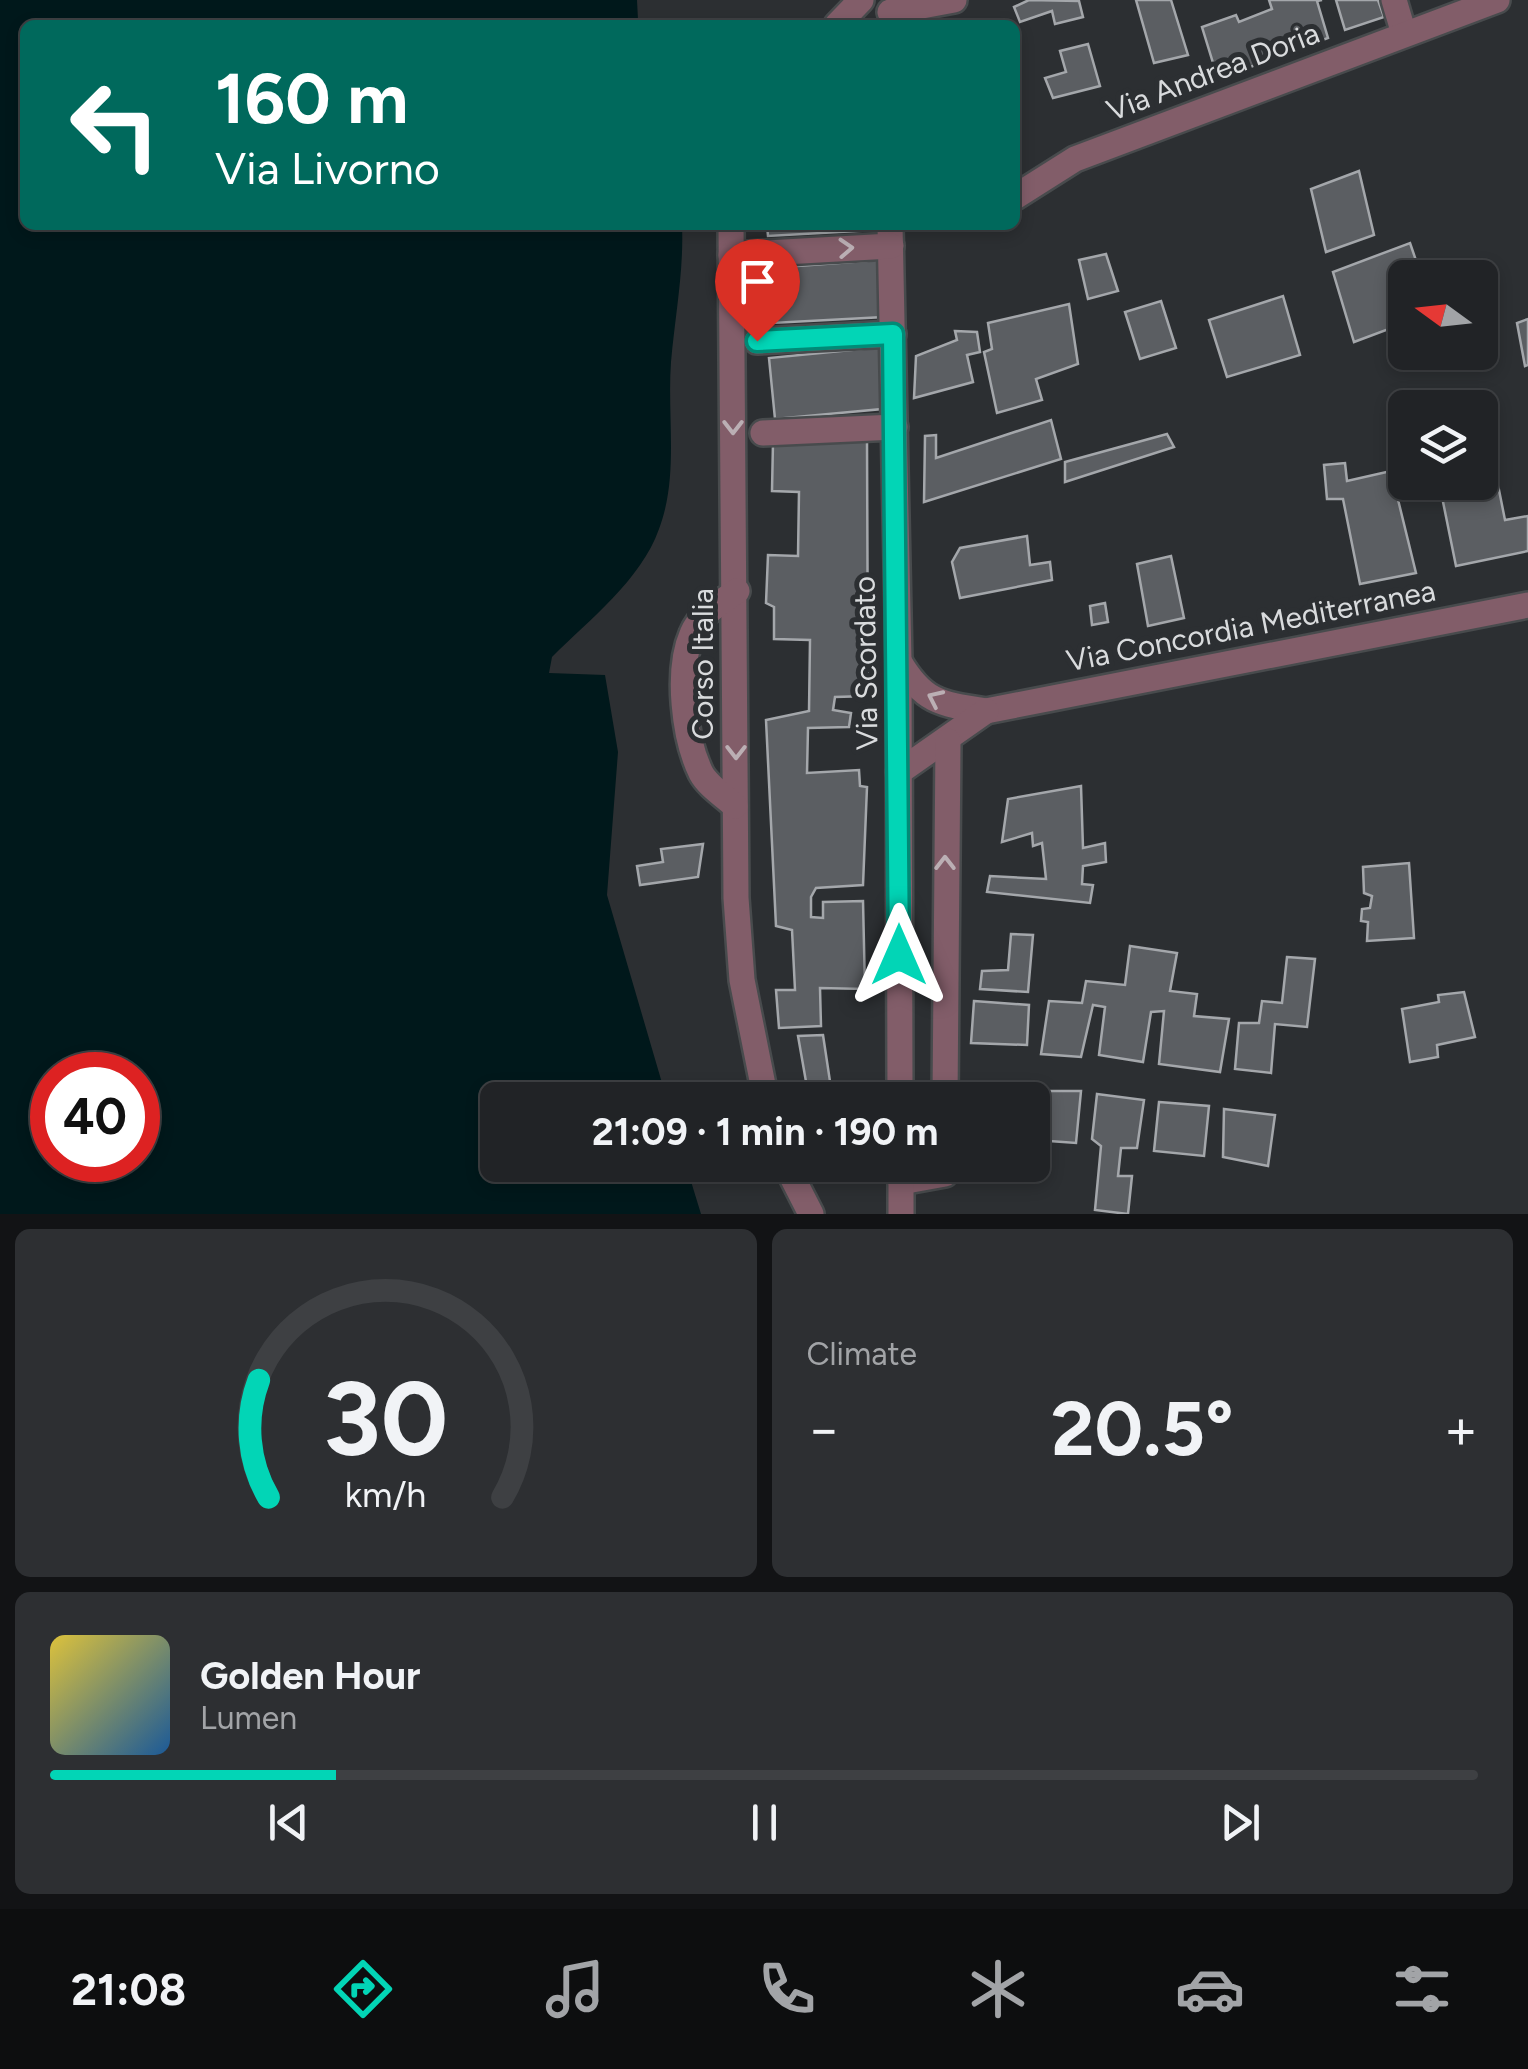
<!DOCTYPE html>
<meta charset="utf-8">
<style>
:root{--surface:#212326;--page:#2d2f32;--text:#f1f3f6;--muted:#a2a4a7;--line:#3e4043;--accent:#02d5b6}
body{margin:0;font-family:Figtree,sans-serif;background:var(--page);color:var(--text);height:100vh;display:flex;flex-direction:column;font-size:38px;white-space:nowrap}
*{box-sizing:border-box;margin:0}
p{font-size:32px;color:var(--muted)}
.icon{flex:none;width:55px;height:55px;fill:none;stroke:currentColor;stroke-width:2;stroke-linecap:round;stroke-linejoin:round}
.map{position:relative;height:1214px;overflow:hidden}
.side{display:flex;flex-direction:column;gap:15px;padding:15px;background:#121315;flex:1}
.side>*{flex:none}
.top-card{position:absolute;left:20px;top:20px;width:1000px;height:210px;border-radius:15px;box-shadow:0 5px 15px #0003,0 0 0 2px var(--line);background:#00695c;color:#fff;overflow:hidden}
.needle{width:65px;rotate:285deg}
.fabs{position:absolute;left:1388px;top:260px;display:grid;gap:20px}
.fabs a{display:grid;place-items:center;width:110px;height:110px;border-radius:15px;background:var(--surface);box-shadow:0 5px 15px #0003,0 0 0 2px var(--line);font-size:50px}
.speed{position:absolute;left:30px;top:1052px;display:flex;gap:20px;font-size:50px;font-weight:700;text-align:center}
.speed>*{display:grid;place-content:center;width:130px;height:130px;border-radius:50%;background:var(--surface);box-shadow:0 5px 15px #0003,0 0 0 2px var(--line);line-height:1}
.speed .limit{border:15px solid #d22;background:#fff;color:#111}
.pin{position:absolute;display:grid;place-items:center;width:85px;height:85px;color:#fff;margin:-102px -42px;border-radius:50% 50% 50% 0;rotate:-45deg;box-shadow:0 0 10px #0007}
.pin .icon{rotate:45deg}
.me{position:absolute;width:110px;margin:-55px;rotate:0deg;stroke-linejoin:round;filter:drop-shadow(0 0 8px #0008)}
.turn{display:flex;align-items:center;gap:35px;height:210px;padding:0 30px;font-size:45px}
.turn .icon{width:130px;height:130px;stroke-width:2.5}
.turn b{display:block;font-size:70px;line-height:85px}
.big{font-size:75px;font-weight:700;line-height:1.1}
.side .widget{flex:1;display:flex;flex-direction:column;justify-content:center;gap:15px;min-width:0;padding:0 35px;border-radius:15px;background:var(--page)}
.side .dial{align-items:center;gap:0}
.dial svg{height:260px;overflow:visible;fill:none;stroke:var(--line);stroke-width:7;stroke-linecap:round;text-anchor:middle}
.dial text{fill:var(--text);stroke:none}
.song{display:flex;align-items:center;gap:30px}
.cover{width:120px;height:120px;border-radius:15px;background:linear-gradient(135deg,hsl(50 70% 55%),hsl(210 70% 35%))}
.played{height:10px;border-radius:5px;background:linear-gradient(90deg,var(--accent) 20%,var(--line) 20%)}
.keys{display:flex;justify-content:space-around;direction:ltr}
.heat{display:flex;justify-content:space-between;align-items:center;font-size:55px;direction:ltr}
.side .tiles{flex:1;display:grid;gap:15px;grid-template-columns:1fr 1fr}
.widget:last-child{grid-column:span 2}
.trip{position:absolute;left:480px;top:1082px;width:570px;height:100px;border-radius:15px;background:var(--surface);box-shadow:0 5px 15px #0003,0 0 0 2px var(--line);font-weight:700;line-height:100px;text-align:center}
.tabs{display:flex;height:160px;justify-content:space-around;align-items:center;background:#0d0e0f;color:var(--muted)}
.tabs .icon{width:70px;height:70px}
.tabs .on{color:var(--accent)}
.tabs b{font-size:45px;color:var(--text)}
.map>svg:first-child{display:block}
.water{fill:#00181b;fill-rule:evenodd}
.building{fill:#5b5e62;stroke:#a4a7ab;stroke-width:2.5}
.lines{fill:none;stroke-linecap:round;stroke-linejoin:round}
.minor-casing{stroke:#484b4d;stroke-width:30}
.minor{stroke:#825d69;stroke-width:25}
.oneway{stroke:#bbafb4}
.route-casing{stroke:#018a76;stroke-width:25}
.route{stroke:#02d5b6;stroke-width:18}
.labels{text-anchor:middle;stroke-width:10;stroke-linejoin:round;paint-order:stroke}
.street-label{font-size:30px;fill:#d9dbdd;stroke:#2c2f32}
</style>
<div class="map">
<svg width="1528" height="1214" viewBox="0 0 1528 1214">
<rect width="100%" height="100%" fill="#2c2f32"/>
<!-- water -->
<path class="water" d="M 0,0 L 637,0 L 638,20 L 633,25 L 25,25 L 25,225 L 682,225 C 684,271 675,316 671,362 C 667,417 679,476 659,529 C 641,580 589,620 552,657 L 549,673 L 605,675 L 618,752 L 607,895 L 667,1100 L 498,1100 L 498,1165 L 686,1165 L 701,1214 L 0,1214 ZM 52,1075 L 138,1075 L 138,1160 L 52,1160 Z"/>
<!-- building -->
<g class="building">
<polygon points="1029,0 1079,1 1083,17 1055,24 1052,11 1020,22 1014,7"/>
<polygon points="1136,0 1171,0 1188,55 1154,63"/>
<polygon points="1269,0 1322,0 1317,1 1328,38 1218,79 1202,27 1236,15 1239,22 1272,9"/>
<polygon points="1336,0 1378,0 1384,17 1345,30"/>
<polygon points="1088,44 1100,86 1053,98 1045,78 1066,72 1060,51"/>
<polygon points="1359,171 1374,235 1326,252 1311,189"/>
<polygon points="767,225 875,225 875,230 768,236"/>
<polygon points="1410,243 1422,278 1405,278 1405,323 1354,342 1333,272"/>
<polygon points="1106,254 1118,291 1088,299 1079,260"/>
<polygon points="879,260 884,317 772,323 770,268"/>
<polygon points="1283,296 1300,355 1227,377 1209,320"/>
<polygon points="1161,301 1176,348 1140,359 1125,312"/>
<polygon points="1069,304 1078,364 1036,379 1042,400 997,413 984,352 992,349 988,323"/>
<polygon points="1528,319 1528,365 1525,366 1517,323"/>
<polygon points="955,331 977,332 980,352 967,355 973,382 914,398 916,356 957,340"/>
<polygon points="882,347 882,409 775,419 769,358"/>
<polygon points="1051,420 1061,459 924,502 925,436 936,435 936,458"/>
<polygon points="1167,434 1174,447 1065,482 1065,462"/>
<polygon points="867,438 868,696 835,697 833,710 851,713 849,727 808,728 807,773 859,770 860,786 867,787 863,885 816,888 811,897 811,917 823,918 823,902 863,901 865,989 820,988 821,1026 779,1028 776,990 795,990 792,930 776,926 766,720 809,711 810,640 774,639 774,607 766,603 768,555 798,556 799,492 772,491 773,442"/>
<polygon points="1491,450 1505,520 1528,516 1528,551 1456,566 1439,482 1480,482 1480,452"/>
<polygon points="1345,463 1347,481 1391,471 1416,573 1360,584 1343,499 1327,499 1324,465"/>
<polygon points="1027,536 1030,565 1050,562 1052,580 960,598 952,562 960,548"/>
<polygon points="1171,556 1184,618 1148,626 1137,564"/>
<polygon points="1105,603 1108,622 1092,625 1090,606"/>
<polygon points="1081,786 1083,848 1105,843 1106,862 1083,866 1082,884 1093,885 1090,903 987,892 990,876 1046,879 1042,843 1033,846 1032,833 1002,842 1008,799"/>
<polygon points="703,844 698,877 640,885 637,866 663,862 661,849"/>
<polygon points="1409,863 1414,938 1367,941 1368,922 1361,921 1362,909 1370,908 1372,896 1364,893 1363,867"/>
<polygon points="1011,934 1033,935 1028,992 980,989 982,971 1008,970"/>
<polygon points="1130,946 1177,953 1170,991 1197,994 1194,1016 1229,1019 1220,1072 1159,1064 1164,1011 1151,1012 1143,1062 1099,1055 1105,1007 1093,1005 1081,1057 1041,1054 1049,1001 1082,1003 1086,981 1125,985"/>
<polygon points="1287,957 1315,959 1307,1027 1275,1024 1271,1073 1235,1069 1239,1023 1259,1023 1262,1001 1282,1003"/>
<polygon points="1464,992 1475,1037 1437,1045 1438,1057 1410,1062 1402,1009 1439,1002 1438,995"/>
<polygon points="974,1001 1029,1005 1027,1045 971,1043"/>
<polygon points="823,1035 831,1088 808,1093 798,1036"/>
<polygon points="1040,1091 1081,1091 1076,1143 1036,1140"/>
<polygon points="1097,1094 1144,1100 1137,1148 1121,1148 1118,1176 1132,1176 1128,1214 1095,1210 1101,1146 1092,1139"/>
<polygon points="1159,1102 1209,1106 1204,1156 1154,1151"/>
<polygon points="1224,1109 1275,1115 1268,1166 1223,1157"/>
<polygon points="1001,1165 1021,1165 1021,1181 999,1181"/>
</g>
<g class="lines">
<defs>
<g id="minor">
<polyline points="1394,0 1404,34"/>
<polyline points="890,12 954,0"/>
<polyline points="837,25 861,0"/>
<polyline points="1015,197 1075,159 1497,0"/>
<polyline points="731,225 736,898 742,980 766,1100"/>
<polyline points="890,225 899,661 900,1100"/>
<polyline points="731,255 891,246"/>
<polyline points="757,341 893,334"/>
<polyline points="763,433 895,427"/>
<path d="M 899,661 C 923,702 940,704 986,711 L 1528,605"/>
<polyline points="899,772 986,711"/>
<path d="M 735,806 C 724,796 708,786 701,773 C 684,738 676,671 692,634 C 700,614 720,603 737,591"/>
<polyline points="945,1100 948,741"/>
<polyline points="786,1165 811,1214"/>
<polyline points="901,1182 945,1174 945,1165"/>
<polyline points="901,1214 901,1169"/>
</g>
</defs>
<!-- minor casing -->
<use href="#minor" class="minor-casing"/>
<!-- minor -->
<use href="#minor" class="minor"/>
</g>
<!-- one-way arrows -->
<defs><path id="oneway-chevron" d="M-2-3.5L2.5 0L-2 3.5" fill="none" stroke-width="1.6" stroke-linecap="round" stroke-linejoin="round" transform="scale(2.5)"/></defs>
<g class="oneway">
<use href="#oneway-chevron" transform="translate(846 248) rotate(-3)"/>
<use href="#oneway-chevron" transform="translate(733 427) rotate(90)"/>
<use href="#oneway-chevron" transform="translate(935 698) rotate(-155)"/>
<use href="#oneway-chevron" transform="translate(736 752) rotate(90)"/>
<use href="#oneway-chevron" transform="translate(945 863) rotate(-90)"/>
</g>
<g class="lines">
<defs>
<polyline id="route" points="757,341 893,334 899,955"/>
</defs>
<!-- route casing -->
<use href="#route" class="route-casing"/>
<!-- route -->
<use href="#route" class="route"/>
</g>
<g class="labels">
<!-- street labels -->
<g class="street-label">
<text transform="translate(1213 72) rotate(-21)" y="10">Via Andrea Doria</text>
<text transform="translate(1251 626) rotate(-11)" y="10">Via Concordia Mediterranea</text>
<text transform="translate(866 663) rotate(-91)" y="10">Via Scordato</text>
<text transform="translate(703 664) rotate(-90)" y="10">Corso Italia</text>
</g>
</g>
</svg>
<div class="fabs">
<a><svg class="needle" viewBox="-14 -14 28 28"><path d="M0-13l5 13h-10z" fill="#e53935"/><path d="M0 13l5-13h-10z" fill="#a2a4a7"/></svg></a>
<a><svg class="icon" aria-label="layers" viewBox="0 0 24 24"><path d="M12 4l9 5-9 5-9-5zM3 14l9 5 9-5"/></svg></a>
</div>
<div class="speed"><div class="limit">40</div></div>
<div class="pin" style="left:757px;top:341px;background:#d93025"><svg class="icon" aria-label="arrive" viewBox="0 0 24 24"><path d="M6 21V4h12l-3 4 3 4H6"/></svg></div>
<svg class="me" style="left:899px;top:955px" viewBox="-20 -20 40 40"><path d="M0-17L14 15 0 8-14 15z" fill="#02d5b6" stroke="#fff" stroke-width="4"/></svg>
<div class="trip">21:09 · 1 min · 190 m</div>
<div class="top-card">
<div class="turn"><svg class="icon" aria-label="left" viewBox="0 0 24 24"><path d="M17 20v-9H6M10 6l-5 5 5 5"/></svg><div><b>160 m</b>Via Livorno</div></div>
</div>
</div>
<section class="side">
<div class="tiles">
<div class="widget dial"><svg viewBox="0 0 100 80">
<path d="M14 69A42 42 0 1 1 86 69"/>
<path d="M14 69A42 42 0 0 1 11 33" stroke="#02d5b6"/>
<text x="50" y="56" font-size="32" font-weight="700">30</text>
<text x="50" y="72" font-size="11">km/h</text>
</svg></div>
<div class="widget"><p>Climate</p>
<div class="heat"><a>−</a><b class="big">20.5°</b><a>+</a></div>
</div>
<div class="widget">
<div class="song"><i class="cover"></i><div><b>Golden Hour</b><p>Lumen</p></div></div>
<div class="played"></div>
<div class="keys"><svg class="icon" aria-label="previous" viewBox="0 0 24 24"><path d="M18 5L8 12l10 7zM5 5v14"/></svg><svg class="icon" aria-label="pause" viewBox="0 0 24 24"><path d="M8 5v14M16 5v14"/></svg><svg class="icon" aria-label="next" viewBox="0 0 24 24"><path d="M6 5l10 7-10 7zM19 5v14"/></svg></div>
</div>
</div>
</section>
<nav class="tabs">
<b>21:08</b>
<svg class="icon on" aria-label="directions" viewBox="0 0 24 24"><path d="M12 3l9 9-9 9-9-9zM9 14v-3h6M13 9l2 2-2 2"/></svg>
<svg class="icon" aria-label="music" viewBox="0 0 24 24"><path d="M9 18V5l10-2v13"/><circle cx="6" cy="18" r="3"/><circle cx="16" cy="16" r="3"/></svg>
<svg class="icon" aria-label="phone" viewBox="0 0 24 24"><path d="M5 4h4l2 5-3 2q2 4 5 5l2-3 5 2v4C11 20 4 13 5 4z"/></svg>
<svg class="icon" aria-label="climate" viewBox="0 0 24 24"><path d="M12 3v18M4 7l16 10M4 17L20 7"/></svg>
<svg class="icon" aria-label="car" viewBox="0 0 24 24"><path d="M5 17H2v-5l4-1 3-4h7l3 4 3 1v5h-3M9 17h6M6 11h13"/><circle cx="7" cy="17" r="2"/><circle cx="17" cy="17" r="2"/></svg>
<svg class="icon" aria-label="filters" viewBox="0 0 24 24"><path d="M4 7h16M4 17h16"/><circle cx="9" cy="7" r="2"/><circle cx="15" cy="17" r="2"/></svg>
</nav>
